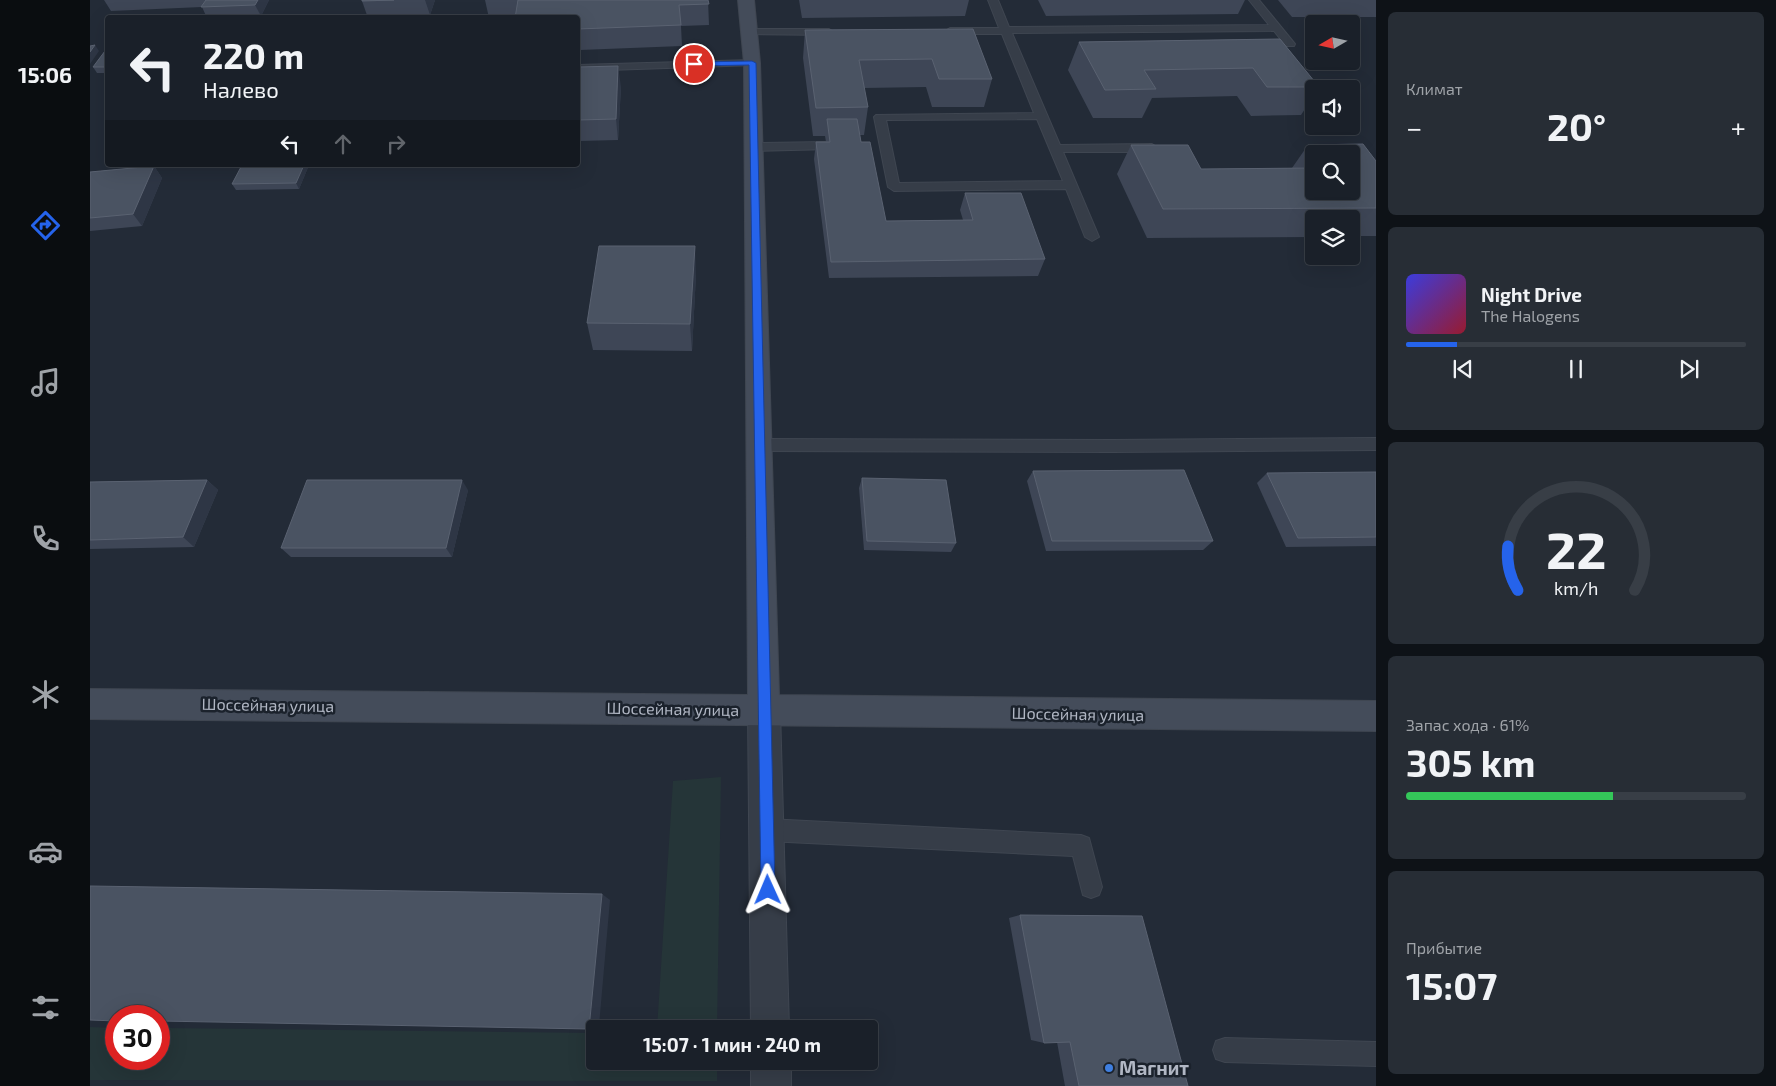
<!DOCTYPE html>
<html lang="ru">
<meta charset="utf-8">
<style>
:root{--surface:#1a2029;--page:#272d35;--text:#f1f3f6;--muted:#9fa3a8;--line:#383e46;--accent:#2563eb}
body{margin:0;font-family:"Exo 2",sans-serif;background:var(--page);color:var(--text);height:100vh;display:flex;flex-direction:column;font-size:19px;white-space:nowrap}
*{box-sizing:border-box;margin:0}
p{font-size:16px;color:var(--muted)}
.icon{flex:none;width:28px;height:28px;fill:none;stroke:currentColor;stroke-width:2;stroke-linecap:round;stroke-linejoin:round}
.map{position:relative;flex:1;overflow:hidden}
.drawer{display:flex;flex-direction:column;gap:12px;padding:12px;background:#0e1217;width:400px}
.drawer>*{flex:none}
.banner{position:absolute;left:15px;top:15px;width:475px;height:152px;border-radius:5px;box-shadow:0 5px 20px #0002,0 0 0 1px var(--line);background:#1a2029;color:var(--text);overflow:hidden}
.needle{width:32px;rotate:261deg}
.controls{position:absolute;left:1215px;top:15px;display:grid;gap:10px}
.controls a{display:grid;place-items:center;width:55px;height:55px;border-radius:5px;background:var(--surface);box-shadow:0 5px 20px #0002,0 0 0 1px var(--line);font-size:25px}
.speed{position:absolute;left:15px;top:1005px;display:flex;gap:10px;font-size:25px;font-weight:700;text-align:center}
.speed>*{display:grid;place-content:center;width:65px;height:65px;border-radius:50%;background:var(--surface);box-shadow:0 5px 20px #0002,0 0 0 1px var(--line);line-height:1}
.speed .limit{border:8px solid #d22;background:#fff;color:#111}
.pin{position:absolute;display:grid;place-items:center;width:42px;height:42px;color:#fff;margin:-21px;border:2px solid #fff;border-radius:50%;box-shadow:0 1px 5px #0007}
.me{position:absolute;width:55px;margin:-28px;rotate:359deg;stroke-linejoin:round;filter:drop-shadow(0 0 4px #0008)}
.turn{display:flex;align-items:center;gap:18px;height:105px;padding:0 15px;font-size:22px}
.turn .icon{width:65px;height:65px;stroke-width:2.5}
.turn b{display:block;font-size:35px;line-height:42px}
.lanes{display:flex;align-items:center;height:48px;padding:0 15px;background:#0003;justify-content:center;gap:25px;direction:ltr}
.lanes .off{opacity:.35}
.big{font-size:38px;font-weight:700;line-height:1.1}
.drawer .widget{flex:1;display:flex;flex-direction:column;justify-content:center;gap:8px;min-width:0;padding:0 18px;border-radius:8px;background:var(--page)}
.drawer .dial{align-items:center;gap:0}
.dial svg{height:130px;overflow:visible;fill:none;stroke:var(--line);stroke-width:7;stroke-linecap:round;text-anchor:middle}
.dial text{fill:var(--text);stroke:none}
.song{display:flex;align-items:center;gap:15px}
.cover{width:60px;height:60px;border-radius:8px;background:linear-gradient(135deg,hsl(240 70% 55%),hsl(350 70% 35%))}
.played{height:5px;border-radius:2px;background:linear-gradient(90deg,var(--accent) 15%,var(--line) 15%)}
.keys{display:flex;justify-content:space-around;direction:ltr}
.heat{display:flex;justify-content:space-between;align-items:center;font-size:28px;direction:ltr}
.charge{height:8px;border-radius:4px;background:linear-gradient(90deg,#34c759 61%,var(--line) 0)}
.trip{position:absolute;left:496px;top:1020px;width:292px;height:50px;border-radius:5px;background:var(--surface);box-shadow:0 5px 20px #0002,0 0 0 1px var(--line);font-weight:700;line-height:50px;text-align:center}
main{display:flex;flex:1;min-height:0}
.tabs{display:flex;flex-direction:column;width:90px;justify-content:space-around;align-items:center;background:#0a0d10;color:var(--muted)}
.tabs .icon{width:35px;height:35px}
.tabs .selected{color:var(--accent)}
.tabs b{font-size:22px;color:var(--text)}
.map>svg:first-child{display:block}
.green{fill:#253538}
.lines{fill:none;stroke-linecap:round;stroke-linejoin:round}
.lane-casing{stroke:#3f4651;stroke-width:2}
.street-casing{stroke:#3f4651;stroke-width:2}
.secondary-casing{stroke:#3f4651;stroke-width:2}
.lane{fill:#363d48;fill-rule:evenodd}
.street{fill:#363d48;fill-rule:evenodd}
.secondary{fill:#444c5a;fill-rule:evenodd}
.wall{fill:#3e4656;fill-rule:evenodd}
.shaded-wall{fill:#2e3645}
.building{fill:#4a5362;stroke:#5a6271}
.route{fill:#2563eb;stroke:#184099}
.shop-dot{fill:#3f7fe0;stroke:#1b222c;stroke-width:2}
.labels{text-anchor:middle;stroke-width:5;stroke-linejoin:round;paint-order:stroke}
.street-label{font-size:16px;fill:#b1b7c4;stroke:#1b222c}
.near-poi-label{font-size:19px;font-weight:bold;fill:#b1b7c4;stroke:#1b222c;text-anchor:start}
</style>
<main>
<nav class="tabs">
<b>15:06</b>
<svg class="icon selected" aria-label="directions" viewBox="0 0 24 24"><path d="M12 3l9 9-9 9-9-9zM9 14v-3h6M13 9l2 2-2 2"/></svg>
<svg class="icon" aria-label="music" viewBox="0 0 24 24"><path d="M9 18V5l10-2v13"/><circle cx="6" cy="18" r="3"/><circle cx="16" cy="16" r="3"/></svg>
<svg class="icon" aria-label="phone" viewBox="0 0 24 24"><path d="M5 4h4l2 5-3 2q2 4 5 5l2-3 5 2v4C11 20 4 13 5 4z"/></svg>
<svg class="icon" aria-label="climate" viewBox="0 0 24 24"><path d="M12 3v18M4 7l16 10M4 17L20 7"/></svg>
<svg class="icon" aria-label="car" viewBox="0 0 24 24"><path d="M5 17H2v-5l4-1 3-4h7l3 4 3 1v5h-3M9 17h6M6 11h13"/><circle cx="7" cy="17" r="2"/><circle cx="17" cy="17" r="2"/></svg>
<svg class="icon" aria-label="filters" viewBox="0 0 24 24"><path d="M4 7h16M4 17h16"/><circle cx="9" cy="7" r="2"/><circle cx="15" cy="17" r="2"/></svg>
</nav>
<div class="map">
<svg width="1286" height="1086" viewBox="0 0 1286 1086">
<rect width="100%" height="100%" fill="#232b37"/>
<!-- green -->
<g class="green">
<polygon points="631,777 627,1029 567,1029 583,781"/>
<polygon points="0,1027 26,1028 26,1059 69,1059 69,1028 505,1033 505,1061 627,1061 627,1081 0,1080"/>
</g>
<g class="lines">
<defs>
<g id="lane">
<path d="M 898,0 L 908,0 L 919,27 L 1179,25 L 1159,0 L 1169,0 L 1205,44 L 1204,46 L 1196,46 L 1184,31 L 922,33 L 970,145 L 1062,144 L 1068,148 L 1062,152 L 973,152 L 1009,237 L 1002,241 L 995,237 L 976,189 L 804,191 L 798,187 L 784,117 L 786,115 L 944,113 L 912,34 L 860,34 L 855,31 L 860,28 L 909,28 ZM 947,119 L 973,181 L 809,183 L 796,120 Z"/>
<polygon points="659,29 739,29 744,32 739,35 655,34 655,30"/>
<polygon points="662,60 667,63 666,65 488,71 488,65"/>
<polygon points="737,142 741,143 743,146 741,149 664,151 658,147 664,143"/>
<polygon points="1286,438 1286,450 1023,452 670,451 664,449 662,445 664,441 670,439 1023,440"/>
<polygon points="677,819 991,835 999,838 1012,887 1009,895 1001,898 993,895 983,856 677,841 669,838 666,830 669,822"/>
<polygon points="1135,1038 1286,1042 1286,1066 1135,1062 1126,1059 1123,1050 1126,1041"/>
</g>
<g id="street">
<polygon points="674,695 685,699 690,710 699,1029 661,1029 658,710 663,699"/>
<rect x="661" y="1061" width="40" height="25"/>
</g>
<polygon id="secondary" points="648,0 664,0 670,63 689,695 1286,701 1286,731 0,719 0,689 658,695 654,63"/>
</defs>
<!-- lane casing -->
<use href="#lane" class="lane-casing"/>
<!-- street casing -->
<use href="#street" class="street-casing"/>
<!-- secondary casing -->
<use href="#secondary" class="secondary-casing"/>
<!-- lane -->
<use href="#lane" class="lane"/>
<!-- street -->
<use href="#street" class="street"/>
<!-- secondary -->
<use href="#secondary" class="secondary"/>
</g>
<!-- wall -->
<g class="wall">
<polygon points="14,0 179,0 171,16 135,18 117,18 112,7 21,11"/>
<polygon points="272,0 345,0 340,15 278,18 272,1"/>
<polygon points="395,0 618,0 619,25 591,26 592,46 490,50 488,39 488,18 399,18"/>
<polygon points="709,0 879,0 875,16 712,18"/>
<polygon points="948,0 1155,0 1148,14 956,16"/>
<polygon points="1188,0 1286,0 1286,17 1202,17"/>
<polygon points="883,29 902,79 894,107 842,107 836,87 774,88 778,107 774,135 770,135 771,142 796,221 873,220 870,210 875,193 955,259 948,276 739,278 724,159 726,142 736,142 735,136 723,136 713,58 715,30"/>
<polygon points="1190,39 1229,87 1228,89 1224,89 1224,95 1211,115 1161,116 1147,96 1062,98 1052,118 1003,118 978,70 989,42"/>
<polygon points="18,47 18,73 7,73 3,67"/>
<polygon points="488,67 531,87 528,140 488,141"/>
<path d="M 1273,144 L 1286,161 L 1286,236 L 1261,236 L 1261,219 L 1224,219 L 1224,237 L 1057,238 L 1027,174 L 1041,145 L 1098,145 L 1111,169 L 1202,168 L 1218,145 ZM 1224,154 L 1261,154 L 1261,191 L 1224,191 Z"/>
<polygon points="152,165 219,165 209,189 146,190 142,184"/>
<polygon points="64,166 72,178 52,226 0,231 0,172"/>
<polygon points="606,274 602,351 503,350 497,323"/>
<polygon points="943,471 1123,541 1113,550 956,551 937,481"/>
<polygon points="1286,472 1286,546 1196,547 1167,483 1177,473"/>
<polygon points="772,478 866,543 861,552 774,550 769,488"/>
<polygon points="117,480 128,490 104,547 0,549 0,482"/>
<polygon points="378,490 362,557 201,557 191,548"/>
<polygon points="930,915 1098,1086 975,1086 967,1042 954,1043 941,1040 919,918"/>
</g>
<!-- shaded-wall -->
<g class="shaded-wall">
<polygon points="168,0 179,0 171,16 165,5"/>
<polygon points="335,0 345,0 340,15"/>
<polygon points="5,45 9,51 0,64 0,52"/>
<polygon points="528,66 531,87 528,140 526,119"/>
<polygon points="214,165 219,165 209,189 206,183"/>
<polygon points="64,166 72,178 52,226 43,214"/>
<polygon points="605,246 606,274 602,351 600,324"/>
<polygon points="117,480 128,490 104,547 93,537"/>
<polygon points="372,480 378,490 362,557 356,548"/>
<polygon points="512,894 520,900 509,1026 499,1029"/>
</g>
<!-- building -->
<g class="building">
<polygon points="116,0 168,0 165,5 111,7"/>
<polygon points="272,0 304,0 272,1"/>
<polygon points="428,0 618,0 619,4 589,5 591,25 488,29 488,18 425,18"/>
<polygon points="883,29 902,79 849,79 842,59 769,60 778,107 726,108 715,30"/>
<polygon points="1190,39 1229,87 1177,87 1163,68 1054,70 1066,89 1015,90 989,42"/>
<polygon points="5,45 0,52 0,46"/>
<polygon points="18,47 18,67 3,67"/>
<polygon points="528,66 526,119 488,120 488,67"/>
<polygon points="737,119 767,119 771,142 780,142 796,221 883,220 875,193 931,193 955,259 741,262 726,142 740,142"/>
<polygon points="1273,144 1286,161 1286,208 1073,209 1041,145 1098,145 1111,169 1224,168 1224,191 1261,191 1261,154 1225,154 1218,145"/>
<polygon points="152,165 214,165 206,183 142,184"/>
<polygon points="64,166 43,214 0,218 0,172"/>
<polygon points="509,246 605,246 600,324 497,323"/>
<polygon points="1094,470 1123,541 962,541 943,471"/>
<polygon points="1286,472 1286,537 1208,538 1177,473"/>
<polygon points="772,478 856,480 866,543 777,541"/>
<polygon points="117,480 93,537 0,540 0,482"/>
<polygon points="217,480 372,480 356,548 191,548"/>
<polygon points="0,886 512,894 499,1029 69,1021 69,1016 26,1016 26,1021 0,1020"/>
<polygon points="930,915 1052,916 1098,1086 989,1086 980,1042 954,1043"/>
</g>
<!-- route -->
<polygon class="route" points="662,61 666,63 685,890 683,895 678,897 673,895 671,890 659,65 604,66 601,64 604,62"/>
<!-- markers -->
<circle class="shop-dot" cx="1019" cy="1068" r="5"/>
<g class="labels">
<!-- street labels -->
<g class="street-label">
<text transform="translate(178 705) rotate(1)" y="6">Шоссейная улица</text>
<text transform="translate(583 709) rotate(1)" y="6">Шоссейная улица</text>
<text transform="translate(988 714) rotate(1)" y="6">Шоссейная улица</text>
</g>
<!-- near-poi labels -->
<g class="near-poi-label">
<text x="1029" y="1075">Магнит</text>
</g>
</g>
</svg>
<div class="controls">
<a><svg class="needle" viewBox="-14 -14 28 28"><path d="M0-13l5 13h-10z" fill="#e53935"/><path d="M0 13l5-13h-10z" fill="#9fa3a8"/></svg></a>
<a><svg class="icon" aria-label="sound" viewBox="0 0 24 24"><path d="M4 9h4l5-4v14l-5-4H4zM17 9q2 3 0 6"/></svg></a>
<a><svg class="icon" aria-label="search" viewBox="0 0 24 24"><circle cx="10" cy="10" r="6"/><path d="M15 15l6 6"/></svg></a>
<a><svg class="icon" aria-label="layers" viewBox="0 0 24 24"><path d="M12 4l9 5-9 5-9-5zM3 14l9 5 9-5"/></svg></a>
</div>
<div class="speed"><div class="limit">30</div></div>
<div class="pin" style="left:604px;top:64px;background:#d93025"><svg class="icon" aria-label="arrive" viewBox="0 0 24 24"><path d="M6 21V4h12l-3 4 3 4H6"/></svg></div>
<svg class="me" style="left:678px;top:890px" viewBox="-20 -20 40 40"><path d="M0-17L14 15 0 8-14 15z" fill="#2563eb" stroke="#fff" stroke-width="4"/></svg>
<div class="trip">15:07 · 1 мин · 240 m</div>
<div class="banner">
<div class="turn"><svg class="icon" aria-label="left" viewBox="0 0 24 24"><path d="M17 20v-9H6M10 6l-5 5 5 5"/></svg><div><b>220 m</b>Налево</div></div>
<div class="lanes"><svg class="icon" aria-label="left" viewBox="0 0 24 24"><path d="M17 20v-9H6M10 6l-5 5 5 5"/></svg><svg class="icon off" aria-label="ahead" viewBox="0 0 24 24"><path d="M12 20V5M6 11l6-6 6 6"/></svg><svg class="icon off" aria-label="right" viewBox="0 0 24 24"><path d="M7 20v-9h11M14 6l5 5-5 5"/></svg></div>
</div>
</div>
<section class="drawer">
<div class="widget"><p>Климат</p>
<div class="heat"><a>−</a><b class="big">20°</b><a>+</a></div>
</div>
<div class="widget">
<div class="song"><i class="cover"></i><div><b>Night Drive</b><p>The Halogens</p></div></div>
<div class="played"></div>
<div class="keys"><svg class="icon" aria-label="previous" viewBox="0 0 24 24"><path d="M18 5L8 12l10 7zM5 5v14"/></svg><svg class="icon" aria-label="pause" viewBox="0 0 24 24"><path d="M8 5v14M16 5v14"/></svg><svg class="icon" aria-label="next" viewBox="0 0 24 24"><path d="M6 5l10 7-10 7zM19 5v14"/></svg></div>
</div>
<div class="widget dial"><svg viewBox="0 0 100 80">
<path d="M14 69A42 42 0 1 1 86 69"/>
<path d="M14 69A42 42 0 0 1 8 42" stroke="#2563eb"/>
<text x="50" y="56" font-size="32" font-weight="700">22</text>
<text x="50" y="72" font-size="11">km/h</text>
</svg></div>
<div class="widget"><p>Запас хода · 61%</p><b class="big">305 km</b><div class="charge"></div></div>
<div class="widget"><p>Прибытие</p><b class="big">15:07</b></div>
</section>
</main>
